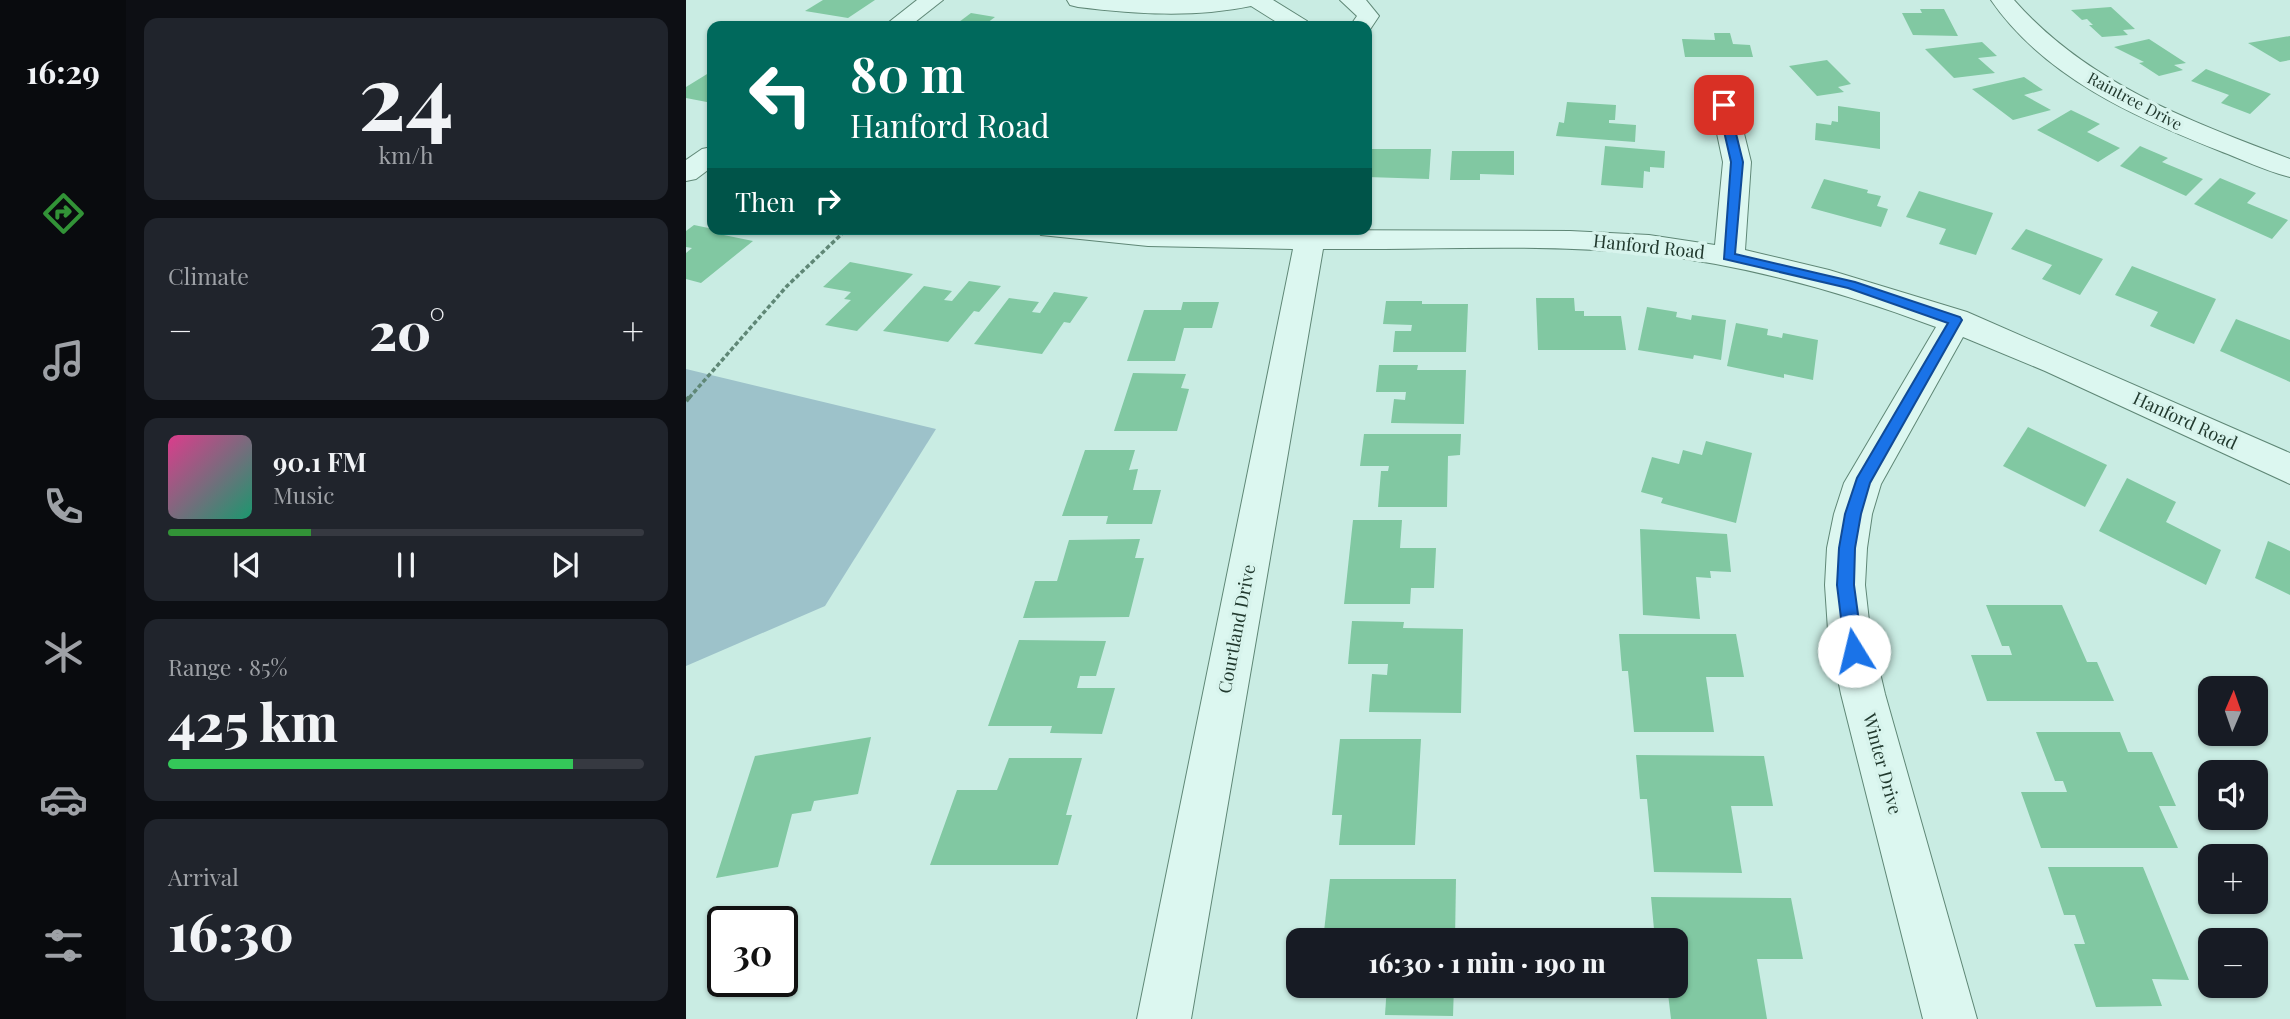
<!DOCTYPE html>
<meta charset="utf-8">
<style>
:root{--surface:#171b24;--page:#20242c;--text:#f1f3f6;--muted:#9ea1a6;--line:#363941;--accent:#329337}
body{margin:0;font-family:"Playfair Display",serif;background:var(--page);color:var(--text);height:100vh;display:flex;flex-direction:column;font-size:26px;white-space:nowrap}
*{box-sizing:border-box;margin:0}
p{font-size:23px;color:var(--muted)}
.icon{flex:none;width:38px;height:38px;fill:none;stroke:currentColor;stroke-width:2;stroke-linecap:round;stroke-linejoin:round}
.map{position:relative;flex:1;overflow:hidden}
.panel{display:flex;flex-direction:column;gap:18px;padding:18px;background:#0d0f14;width:560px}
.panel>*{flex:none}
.banner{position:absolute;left:21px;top:21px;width:665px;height:214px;border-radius:14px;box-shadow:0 2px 5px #0004;background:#00695c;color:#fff;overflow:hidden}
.needle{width:46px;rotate:2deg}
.fabs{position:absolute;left:1512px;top:676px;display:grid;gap:14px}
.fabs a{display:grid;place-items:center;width:70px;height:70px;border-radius:14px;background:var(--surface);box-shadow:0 2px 5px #0004;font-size:35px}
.speed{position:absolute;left:21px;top:906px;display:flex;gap:14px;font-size:35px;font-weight:700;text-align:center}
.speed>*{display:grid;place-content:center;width:91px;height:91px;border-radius:50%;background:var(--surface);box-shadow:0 2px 5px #0004;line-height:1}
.speed .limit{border:4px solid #111;border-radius:10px;background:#fff;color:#111}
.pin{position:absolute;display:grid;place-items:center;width:60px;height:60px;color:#fff;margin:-30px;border-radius:14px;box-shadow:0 4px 10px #0006}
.me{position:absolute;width:77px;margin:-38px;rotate:351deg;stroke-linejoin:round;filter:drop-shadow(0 0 5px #0008)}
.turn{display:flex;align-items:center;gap:24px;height:147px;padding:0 28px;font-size:32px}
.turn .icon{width:91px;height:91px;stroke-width:2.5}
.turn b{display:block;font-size:49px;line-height:60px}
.then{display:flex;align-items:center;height:66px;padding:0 28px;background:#0003;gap:14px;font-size:26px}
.big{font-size:52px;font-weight:800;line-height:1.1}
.panel .widget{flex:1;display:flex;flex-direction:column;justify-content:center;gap:10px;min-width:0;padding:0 24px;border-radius:14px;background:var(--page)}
.panel .dial{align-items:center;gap:0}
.dial b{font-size:91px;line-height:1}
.song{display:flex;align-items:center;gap:21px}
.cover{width:84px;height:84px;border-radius:10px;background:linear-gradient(135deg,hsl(330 70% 55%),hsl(160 70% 35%))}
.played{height:7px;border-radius:4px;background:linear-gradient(90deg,var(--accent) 30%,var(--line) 30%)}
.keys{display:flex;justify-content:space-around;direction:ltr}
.heat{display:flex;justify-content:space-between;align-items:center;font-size:38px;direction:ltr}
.charge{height:10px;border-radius:5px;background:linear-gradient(90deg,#34c759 85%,var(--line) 0)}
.trip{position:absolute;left:600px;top:928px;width:402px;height:70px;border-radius:14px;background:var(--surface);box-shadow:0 2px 5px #0004;font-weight:800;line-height:70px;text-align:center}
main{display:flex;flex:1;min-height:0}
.tab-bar{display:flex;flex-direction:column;width:126px;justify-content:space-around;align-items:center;background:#090b0e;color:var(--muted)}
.tab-bar .icon{width:49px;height:49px}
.tab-bar .on{color:var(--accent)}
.tab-bar b{font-size:32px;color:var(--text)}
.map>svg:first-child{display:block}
.green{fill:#9dc2ca}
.building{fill:#81c8a2}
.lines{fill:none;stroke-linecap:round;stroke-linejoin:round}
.minor-casing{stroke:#5f8776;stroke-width:2}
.path-far1{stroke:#5f8776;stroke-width:3.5;stroke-dasharray:4.5 2.5;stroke-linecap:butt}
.path{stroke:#5f8776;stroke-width:4.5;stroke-dasharray:5 3.5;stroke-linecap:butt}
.minor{fill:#dcf7f0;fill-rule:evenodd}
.route{fill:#1a73e8;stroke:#114b97;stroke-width:2}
.labels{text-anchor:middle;stroke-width:7;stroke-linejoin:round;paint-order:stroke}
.far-street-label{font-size:16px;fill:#21392e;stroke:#d8f4ed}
.street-label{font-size:18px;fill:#21392e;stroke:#d8f4ed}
</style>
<main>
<nav class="tab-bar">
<b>16:29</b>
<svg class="icon on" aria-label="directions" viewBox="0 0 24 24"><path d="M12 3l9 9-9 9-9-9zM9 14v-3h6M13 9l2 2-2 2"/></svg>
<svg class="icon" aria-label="music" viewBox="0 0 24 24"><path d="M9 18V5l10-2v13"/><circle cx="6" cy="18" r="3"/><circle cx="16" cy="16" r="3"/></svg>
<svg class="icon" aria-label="phone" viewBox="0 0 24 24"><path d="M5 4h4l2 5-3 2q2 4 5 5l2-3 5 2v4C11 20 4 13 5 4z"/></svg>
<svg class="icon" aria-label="climate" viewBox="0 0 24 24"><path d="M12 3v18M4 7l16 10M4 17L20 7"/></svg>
<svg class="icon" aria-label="car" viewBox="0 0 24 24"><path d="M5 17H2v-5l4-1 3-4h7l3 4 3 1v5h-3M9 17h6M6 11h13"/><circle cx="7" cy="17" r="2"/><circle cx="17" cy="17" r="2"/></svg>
<svg class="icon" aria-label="filters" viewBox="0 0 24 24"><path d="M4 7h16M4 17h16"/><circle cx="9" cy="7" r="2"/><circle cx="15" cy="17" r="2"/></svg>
</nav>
<section class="panel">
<div class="widget dial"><b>24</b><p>km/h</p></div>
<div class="widget"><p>Climate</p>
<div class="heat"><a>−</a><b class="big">20°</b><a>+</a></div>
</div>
<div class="widget">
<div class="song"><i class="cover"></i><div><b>90.1 FM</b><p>Music</p></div></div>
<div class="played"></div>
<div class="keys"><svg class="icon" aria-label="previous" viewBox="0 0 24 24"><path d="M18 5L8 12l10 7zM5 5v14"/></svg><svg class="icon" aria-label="pause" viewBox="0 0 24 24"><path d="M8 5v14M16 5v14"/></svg><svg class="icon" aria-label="next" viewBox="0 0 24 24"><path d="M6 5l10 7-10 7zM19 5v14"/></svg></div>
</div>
<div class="widget"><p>Range · 85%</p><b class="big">425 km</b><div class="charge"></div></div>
<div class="widget"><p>Arrival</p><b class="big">16:30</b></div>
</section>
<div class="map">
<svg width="1604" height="1019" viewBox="0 0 1604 1019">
<rect width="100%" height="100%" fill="#c9ece3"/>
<!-- green -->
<polygon class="green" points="0,369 250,429 139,606 0,666"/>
<!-- building -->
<g class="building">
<polygon points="137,0 189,0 162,18 119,11"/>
<polygon points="1425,7 1449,29 1437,30 1442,35 1416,37 1403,25 1407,25 1401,19 1396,20 1385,10"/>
<polygon points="1234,9 1258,9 1272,36 1227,35 1216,13 1236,13"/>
<polygon points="285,13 309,17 297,26 269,25"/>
<polygon points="1028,33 1044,33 1047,44 1064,45 1067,57 999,57 996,39 1029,40"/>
<polygon points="1604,36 1604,60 1594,62 1562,43"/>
<polygon points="1463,39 1500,63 1488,65 1497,70 1473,76 1453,63 1458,62 1428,47"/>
<polygon points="1296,42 1311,56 1292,58 1309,73 1268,78 1239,49"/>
<polygon points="1141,60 1165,84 1152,87 1158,92 1131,96 1103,66"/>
<polygon points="1520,69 1585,94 1564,114 1535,103 1543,95 1505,81"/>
<polygon points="26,71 26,103 0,98 0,87"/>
<polygon points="1338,77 1357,90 1338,95 1365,110 1327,120 1286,89"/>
<polygon points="881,102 930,105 929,120 923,120 923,123 950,125 949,142 870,136 873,122 878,123"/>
<polygon points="1152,106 1194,112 1194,149 1129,140 1130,123 1145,125 1146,121 1152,122"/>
<polygon points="1385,110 1414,124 1401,132 1434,148 1412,162 1351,130"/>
<polygon points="919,146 979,151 978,168 964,167 964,172 958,171 957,188 915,185"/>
<polygon points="1454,146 1482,158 1476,162 1517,179 1500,196 1434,166"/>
<polygon points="683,149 745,149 743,179 681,177"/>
<polygon points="766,151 828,151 828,175 794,174 794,180 764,180"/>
<polygon points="1534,178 1570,193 1561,203 1602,220 1586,239 1508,204"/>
<polygon points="1138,179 1182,190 1181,193 1195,196 1191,206 1202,209 1195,227 1125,208"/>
<polygon points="1233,191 1307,213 1290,255 1253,244 1260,229 1220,217"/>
<polygon points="8,225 37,231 33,234 67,241 15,283 0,279 0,253 6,248 0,247 0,231"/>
<polygon points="1340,229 1417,259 1394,295 1356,279 1366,265 1325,249"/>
<polygon points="164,262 227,274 171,331 139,325 165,300 158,299 165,292 137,287"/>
<polygon points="1446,266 1530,299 1508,344 1464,326 1472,312 1429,295"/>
<polygon points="283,281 315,286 293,312 288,311 262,342 197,331 238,286 266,291 258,300 266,301"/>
<polygon points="368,292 402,297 384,323 378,322 356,354 288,344 323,298 353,302 346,312 354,313"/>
<polygon points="850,298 888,298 889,311 898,311 898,316 935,316 940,350 852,350"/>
<polygon points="700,301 736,301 736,304 782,304 780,352 707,352 709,331 725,331 726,325 697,324"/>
<polygon points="497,302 533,302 526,328 498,328 489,361 441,361 458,310 495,310"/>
<polygon points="961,307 991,312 990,317 1005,320 1006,315 1040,320 1035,360 1008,355 1007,359 952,350"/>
<polygon points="1550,319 1604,340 1604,382 1534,351"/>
<polygon points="1050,323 1082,329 1081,335 1096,338 1097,333 1132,340 1127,380 1098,374 1098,378 1041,366"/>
<polygon points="693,365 732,365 731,370 780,370 778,424 705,423 708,399 719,400 720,392 690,392"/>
<polygon points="447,373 500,374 495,388 503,389 491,431 428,431"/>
<polygon points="1342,427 1421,465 1399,507 1317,466"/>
<polygon points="678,434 775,434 774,455 762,456 761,507 692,507 695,471 702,471 703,466 674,466"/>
<polygon points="1020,441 1066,453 1050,523 975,503 977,498 955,492 966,457 993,464 997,450 1016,455"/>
<polygon points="399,450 449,450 443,470 452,469 447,490 475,490 466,524 420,524 422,516 376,516"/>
<polygon points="1441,478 1490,502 1480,522 1535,550 1520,585 1413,531"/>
<polygon points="667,520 716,520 714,548 750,548 748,588 725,588 724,604 658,604"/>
<polygon points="954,529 1041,534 1045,572 1024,571 1025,578 1010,577 1014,619 957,615"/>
<polygon points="454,539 449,558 458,558 443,617 337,618 349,581 371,581 383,540"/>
<polygon points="1582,541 1604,551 1604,595 1569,578"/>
<polygon points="1300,605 1376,605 1401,662 1411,662 1428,701 1301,701 1285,655 1326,655 1323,646 1316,646"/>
<polygon points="666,621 718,622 717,628 777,629 775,713 683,712 686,674 701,675 702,664 662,664"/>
<polygon points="933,634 1050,634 1058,677 1020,677 1028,732 948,732 942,671 936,671"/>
<polygon points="333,640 420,641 410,676 394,676 391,688 429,688 416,734 364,733 366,726 302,726"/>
<polygon points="1350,732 1434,732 1442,752 1466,752 1490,806 1473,806 1492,848 1355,848 1335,792 1381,792 1377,781 1369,781"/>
<polygon points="185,737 172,794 128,801 125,811 106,814 92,867 30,878 69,756"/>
<polygon points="654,739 735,739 729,845 653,845 656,815 646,815"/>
<polygon points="950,755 1078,756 1087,806 1045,806 1056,873 968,872 961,799 954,799"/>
<polygon points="323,758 396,758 380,815 386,815 372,865 244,865 271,790 311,790"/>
<polygon points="1362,867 1457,867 1503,980 1466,979 1476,1006 1410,1007 1388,944 1399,944 1389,915 1378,915"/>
<polygon points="644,879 770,879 769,940 637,940"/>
<polygon points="965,897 1105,898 1117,959 1071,959 1081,1019 985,1019 981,985 990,985 990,940 969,940"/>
<polygon points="701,985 768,985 767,1016 699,1015"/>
</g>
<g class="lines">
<defs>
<g id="minor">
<polygon points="231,0 257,0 224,26 198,26"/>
<path d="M 381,0 L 587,0 L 621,21 L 625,26 L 597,26 L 565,6 C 508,18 449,14 392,7 L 384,5 Z"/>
<polygon points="654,0 680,0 693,16 683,31 681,32 681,26 664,26 671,16"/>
<path d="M 1305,0 L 1328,0 C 1401,83 1503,121 1604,159 L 1604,177 C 1580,171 1557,160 1534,151 C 1450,118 1358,77 1305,0 Z"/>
<path d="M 1038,97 L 1047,100 L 1051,105 L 1065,162 L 1059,250 L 1143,270 L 1281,312 L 1604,453 L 1604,484 L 1359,371 L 1277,337 L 1195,484 L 1186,514 L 1181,548 L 1179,585 L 1184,630 L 1199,694 L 1291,1019 L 1237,1019 L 1155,694 L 1142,630 L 1139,585 L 1141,548 L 1148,514 L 1158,483 L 1250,327 C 1157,292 1061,265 962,254 C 855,243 745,250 637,249 L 505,1019 L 451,1019 L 607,249 L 462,246 L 355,235 L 350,229 L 884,231 L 963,235 L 1029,245 L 1037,162 L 1025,105 L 1029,100 Z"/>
<polygon points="26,147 26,167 10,179 0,181 0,160 16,149"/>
</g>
</defs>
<!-- minor casing -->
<use href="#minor" class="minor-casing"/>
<!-- path-far1 -->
<polyline class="path-far1" points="3,398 101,286 161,229"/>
<!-- path -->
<polyline class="path" points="0,401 4,396"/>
<!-- minor -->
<use href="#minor" class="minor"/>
</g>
<!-- route -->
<polygon class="route" points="1038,102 1043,105 1057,162 1049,254 1169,282 1274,317 1276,320 1184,483 1175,514 1169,548 1168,585 1177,651 1174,657 1168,659 1161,657 1159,651 1151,585 1153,548 1159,514 1171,478 1262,323 1162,288 1038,259 1045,162 1032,105"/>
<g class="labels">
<!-- far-street labels -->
<g class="far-street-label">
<text transform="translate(1449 101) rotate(28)" y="6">Raintree Drive</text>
</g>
<!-- street labels -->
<g class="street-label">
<text transform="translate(963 247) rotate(6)" y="6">Hanford Road</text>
<text transform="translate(1499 421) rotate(25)" y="6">Hanford Road</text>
<text transform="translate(551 629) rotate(-79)" y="6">Courtland Drive</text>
<text transform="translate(1196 764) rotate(75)" y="6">Winter Drive</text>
</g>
</g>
</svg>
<div class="fabs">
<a><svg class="needle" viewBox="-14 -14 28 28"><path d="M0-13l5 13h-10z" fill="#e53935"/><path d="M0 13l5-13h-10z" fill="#9ea1a6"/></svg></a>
<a><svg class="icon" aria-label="sound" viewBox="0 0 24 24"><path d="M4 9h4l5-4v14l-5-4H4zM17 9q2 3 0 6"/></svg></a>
<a>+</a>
<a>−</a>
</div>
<div class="speed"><div class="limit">30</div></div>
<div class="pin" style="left:1038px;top:105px;background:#d93025"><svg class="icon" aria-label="arrive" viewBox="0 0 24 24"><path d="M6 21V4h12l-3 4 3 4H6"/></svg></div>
<svg class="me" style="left:1168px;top:651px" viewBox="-20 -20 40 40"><circle r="19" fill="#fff"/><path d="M0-13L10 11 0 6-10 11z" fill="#1a73e8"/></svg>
<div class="trip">16:30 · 1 min · 190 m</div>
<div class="banner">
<div class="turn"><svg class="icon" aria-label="left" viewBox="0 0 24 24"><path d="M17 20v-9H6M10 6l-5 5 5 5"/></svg><div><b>80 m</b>Hanford Road</div></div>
<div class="then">Then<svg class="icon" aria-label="right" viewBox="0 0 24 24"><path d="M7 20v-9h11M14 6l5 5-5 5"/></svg></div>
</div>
</div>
</main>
